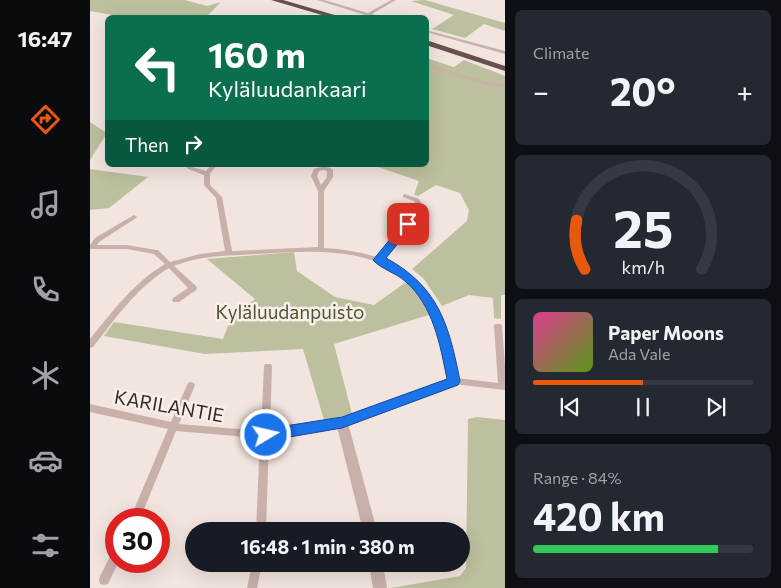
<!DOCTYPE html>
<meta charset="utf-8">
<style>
:root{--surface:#171b24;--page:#242831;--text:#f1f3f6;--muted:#9ea1a6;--line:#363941;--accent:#ea580c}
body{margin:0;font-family:Commissioner,sans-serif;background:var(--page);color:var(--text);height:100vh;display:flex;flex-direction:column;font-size:19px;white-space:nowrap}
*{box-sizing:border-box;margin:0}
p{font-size:16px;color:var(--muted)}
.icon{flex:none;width:28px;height:28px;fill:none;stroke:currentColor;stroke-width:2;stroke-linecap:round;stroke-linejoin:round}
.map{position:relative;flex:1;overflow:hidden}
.sheet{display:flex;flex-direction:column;gap:10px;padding:10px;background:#0d0f14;width:276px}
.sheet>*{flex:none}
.banner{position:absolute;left:15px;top:15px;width:324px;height:152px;border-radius:8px;box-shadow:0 5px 20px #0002;background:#0b6e4f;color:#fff;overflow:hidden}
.speed{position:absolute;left:15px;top:508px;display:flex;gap:10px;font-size:25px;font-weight:700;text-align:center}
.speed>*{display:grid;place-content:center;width:65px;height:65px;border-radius:50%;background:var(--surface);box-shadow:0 5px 20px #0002;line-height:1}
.speed .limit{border:8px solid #d22;background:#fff;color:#111}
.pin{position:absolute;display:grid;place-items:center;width:42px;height:42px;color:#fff;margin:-21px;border-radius:10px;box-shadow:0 2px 8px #0006}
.me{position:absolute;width:55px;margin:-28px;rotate:81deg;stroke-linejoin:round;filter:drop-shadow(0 0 4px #0008)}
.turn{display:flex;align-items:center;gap:18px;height:105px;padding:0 20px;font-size:22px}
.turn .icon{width:65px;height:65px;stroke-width:2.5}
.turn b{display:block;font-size:35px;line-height:42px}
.then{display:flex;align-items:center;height:48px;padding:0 20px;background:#0003;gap:10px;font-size:19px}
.big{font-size:38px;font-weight:700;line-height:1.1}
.sheet .widget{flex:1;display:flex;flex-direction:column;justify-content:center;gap:8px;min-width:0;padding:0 18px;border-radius:8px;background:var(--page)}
.sheet .dial{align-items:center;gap:0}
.dial svg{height:130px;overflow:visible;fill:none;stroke:var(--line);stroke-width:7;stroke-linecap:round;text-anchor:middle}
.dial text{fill:var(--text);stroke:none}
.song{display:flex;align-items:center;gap:15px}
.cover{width:60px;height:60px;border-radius:8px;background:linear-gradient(135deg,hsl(330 70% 55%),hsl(90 70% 35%))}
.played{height:5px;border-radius:2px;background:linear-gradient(90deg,var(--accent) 50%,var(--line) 50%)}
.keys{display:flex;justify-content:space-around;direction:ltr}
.heat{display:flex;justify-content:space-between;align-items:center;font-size:28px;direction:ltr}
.charge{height:8px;border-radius:4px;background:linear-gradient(90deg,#34c759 84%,var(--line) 0)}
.trip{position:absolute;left:95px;top:522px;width:285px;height:50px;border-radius:25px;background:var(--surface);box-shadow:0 5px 20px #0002;font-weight:700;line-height:50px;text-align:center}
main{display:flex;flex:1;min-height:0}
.menu{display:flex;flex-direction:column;width:90px;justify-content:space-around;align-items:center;background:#090b0e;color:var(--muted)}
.menu .icon{width:35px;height:35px}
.menu .active{color:var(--accent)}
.menu b{font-size:22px;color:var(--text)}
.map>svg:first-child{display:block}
.green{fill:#bdc09e}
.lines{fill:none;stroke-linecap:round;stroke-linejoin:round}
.minor{fill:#c9b1aa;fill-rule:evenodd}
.tertiary{fill:#c9b1aa;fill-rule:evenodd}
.trunk{fill:#68504e;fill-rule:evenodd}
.route{fill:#1a73e8;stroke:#114b97}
.labels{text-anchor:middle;stroke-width:5;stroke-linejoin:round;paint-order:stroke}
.park-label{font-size:19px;fill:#4f552e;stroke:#f9efea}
.street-label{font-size:19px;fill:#372b29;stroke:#f9efea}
</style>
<main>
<nav class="menu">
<b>16:47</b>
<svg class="icon active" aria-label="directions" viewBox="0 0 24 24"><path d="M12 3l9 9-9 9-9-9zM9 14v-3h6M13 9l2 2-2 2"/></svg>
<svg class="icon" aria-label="music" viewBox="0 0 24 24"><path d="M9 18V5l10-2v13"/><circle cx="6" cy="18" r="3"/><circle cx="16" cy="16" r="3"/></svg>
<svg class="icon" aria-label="phone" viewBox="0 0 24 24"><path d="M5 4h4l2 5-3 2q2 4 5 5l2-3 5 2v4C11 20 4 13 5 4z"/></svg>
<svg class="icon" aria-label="climate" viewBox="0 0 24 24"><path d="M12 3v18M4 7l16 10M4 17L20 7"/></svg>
<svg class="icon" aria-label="car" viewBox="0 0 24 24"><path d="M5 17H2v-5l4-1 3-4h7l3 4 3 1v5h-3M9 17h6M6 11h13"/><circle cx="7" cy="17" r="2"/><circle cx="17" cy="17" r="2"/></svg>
<svg class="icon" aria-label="filters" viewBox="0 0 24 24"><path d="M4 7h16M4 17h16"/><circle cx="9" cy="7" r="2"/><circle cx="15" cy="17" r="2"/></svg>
</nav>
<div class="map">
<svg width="415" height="588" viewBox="0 0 415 588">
<rect width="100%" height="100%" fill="#f2e4de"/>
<!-- green -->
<g class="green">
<polygon points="0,0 95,0 117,6 131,2 116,17 33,17 0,11"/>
<polygon points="335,0 415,23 415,31 394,24 375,38 342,29 364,15 321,1"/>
<polygon points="336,58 364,67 374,60 415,76 415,295 411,295 411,319 404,318 403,298 379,295 352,306 334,279 322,269 377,221 379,210 370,193 346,185 328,196 324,195 329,181 282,165 336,165"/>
<polygon points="0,122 17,133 0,160"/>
<polygon points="0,169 58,177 19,208 0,210"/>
<polygon points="204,252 207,271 245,297 284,305 319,280 334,298 342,314 244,344 262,414 234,420 213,349 115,354 14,336 24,322 133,339 141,318 165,299 117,259"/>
<polygon points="387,417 415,420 415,588 301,588 370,576 376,568 378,419"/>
</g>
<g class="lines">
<!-- minor -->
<g class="minor">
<polygon points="227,0 234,0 278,13 301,0 306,0 282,14 294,18 285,18"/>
<polygon points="336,30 415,51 415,54 336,32"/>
<polygon points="336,64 400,83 415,84 415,88 397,85 336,67"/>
<path d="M 95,165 L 101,165 L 102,167 L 116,171 L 121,165 L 127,165 L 120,174 L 120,185 L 132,197 L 142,251 L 228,247 L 228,191 L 221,176 L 224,169 C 231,167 237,165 243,170 L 243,177 L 234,191 L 234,248 C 253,249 270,252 287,257 L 328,208 L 324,201 L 313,197 L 313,195 L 315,194 L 329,199 L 334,208 L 293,259 C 350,284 354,325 367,378 L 408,383 L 404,326 L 405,324 L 411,324 L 412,326 L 415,365 L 415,390 L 364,384 L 252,427 L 179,438 L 176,531 L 166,531 L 170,438 L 86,431 L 50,519 L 40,519 L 78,429 L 0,412 L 0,404 L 81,422 L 97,385 L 98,383 L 101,382 L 104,383 L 105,385 L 89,424 L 171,431 L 174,366 L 175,364 L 181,364 L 182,366 L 180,431 L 251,419 L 359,379 C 352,349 349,315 328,291 C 288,244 222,251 167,254 C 139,256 110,255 84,266 L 106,286 L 107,288 L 106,290 L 89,302 L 83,302 L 82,300 L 83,298 L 98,288 L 79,268 C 46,288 26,318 3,347 L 0,348 L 0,339 C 23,311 43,283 75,264 L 64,254 L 37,249 L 0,249 L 0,245 L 5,238 L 44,215 L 46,216 L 47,217 L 46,218 L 9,242 L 7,245 L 37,245 L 66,250 L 68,250 L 80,262 L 110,254 L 135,251 L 126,198 L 114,185 L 114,175 L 98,169 ZM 233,170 L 237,171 L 237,177 L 231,185 L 227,176 L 229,171 Z"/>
<polygon points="26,552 26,561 29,561 18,584 14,585 10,584 9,580 10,576 22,553"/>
<polygon points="162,564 172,564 167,588 157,588"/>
</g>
<!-- tertiary -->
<g class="tertiary">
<polygon points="252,418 256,420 258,423 287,531 273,531 246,423 248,420"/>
<polygon points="279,564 293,564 297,588 283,588"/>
</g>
<!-- trunk -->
<g class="trunk">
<polygon points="181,0 193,0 255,18 242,18"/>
<polygon points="336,40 415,66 415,71 336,45"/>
</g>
</g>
<!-- route -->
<path class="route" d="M 318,220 L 324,224 L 296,258 C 349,287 359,325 370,381 L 368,385 L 252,428 L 176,441 L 171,439 L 169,435 L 171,431 L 176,429 L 252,417 L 357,379 C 350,344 343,305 315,281 C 306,273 291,269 283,260 L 315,221 Z"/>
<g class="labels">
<!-- park labels -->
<g class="park-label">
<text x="200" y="319">Kyläluudanpuisto</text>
</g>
<!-- street labels -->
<g class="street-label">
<text transform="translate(79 406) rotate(10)" y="7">KARILANTIE</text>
</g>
</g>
</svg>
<div class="speed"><div class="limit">30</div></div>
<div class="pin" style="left:318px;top:224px;background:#d93025"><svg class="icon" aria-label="arrive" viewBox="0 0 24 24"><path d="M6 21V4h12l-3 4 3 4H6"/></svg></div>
<svg class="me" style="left:176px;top:435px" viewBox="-20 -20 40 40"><circle r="17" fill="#1a73e8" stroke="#fff" stroke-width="3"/><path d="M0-11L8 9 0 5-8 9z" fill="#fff"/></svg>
<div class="trip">16:48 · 1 min · 380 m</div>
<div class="banner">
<div class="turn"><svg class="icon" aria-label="left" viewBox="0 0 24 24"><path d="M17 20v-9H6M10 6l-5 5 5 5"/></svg><div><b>160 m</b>Kyläluudankaari</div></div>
<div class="then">Then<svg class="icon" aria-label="right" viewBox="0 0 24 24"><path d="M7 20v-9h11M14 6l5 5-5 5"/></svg></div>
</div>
</div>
<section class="sheet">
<div class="widget"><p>Climate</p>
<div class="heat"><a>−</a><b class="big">20°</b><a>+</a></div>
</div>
<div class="widget dial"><svg viewBox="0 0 100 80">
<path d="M14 69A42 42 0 1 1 86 69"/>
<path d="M14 69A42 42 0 0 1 9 39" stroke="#ea580c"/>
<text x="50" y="56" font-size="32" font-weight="700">25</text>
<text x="50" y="72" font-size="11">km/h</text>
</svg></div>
<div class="widget">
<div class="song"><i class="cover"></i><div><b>Paper Moons</b><p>Ada Vale</p></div></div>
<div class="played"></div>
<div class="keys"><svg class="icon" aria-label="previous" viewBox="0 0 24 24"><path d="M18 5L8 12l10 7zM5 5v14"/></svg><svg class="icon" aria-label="pause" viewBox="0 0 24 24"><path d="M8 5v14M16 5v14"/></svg><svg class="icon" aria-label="next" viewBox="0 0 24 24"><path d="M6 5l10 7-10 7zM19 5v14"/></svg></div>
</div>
<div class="widget"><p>Range · 84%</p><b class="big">420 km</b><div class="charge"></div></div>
</section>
</main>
